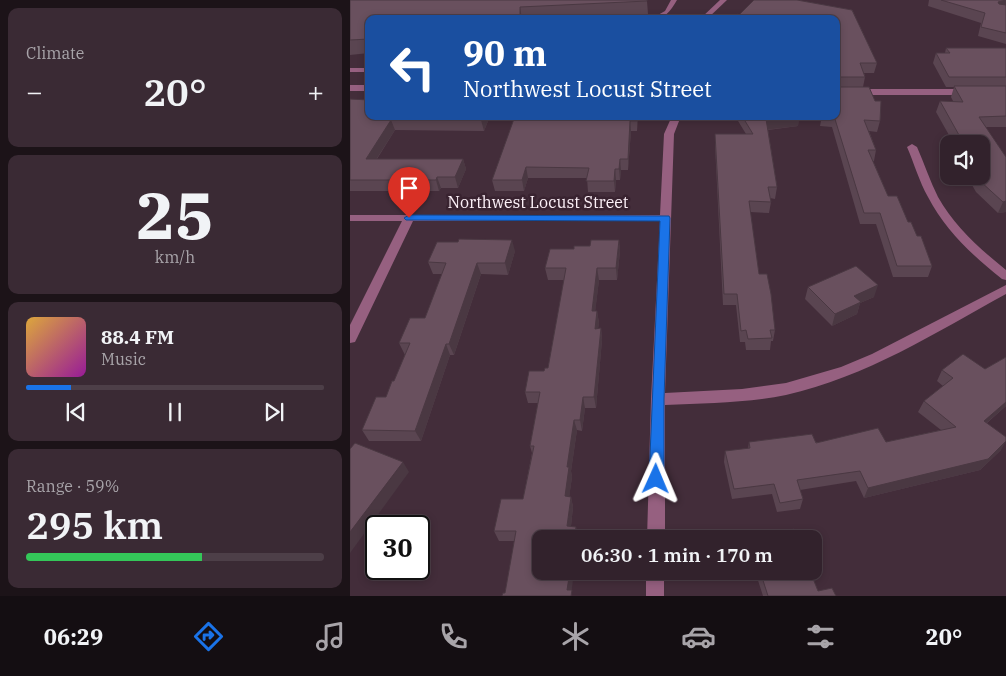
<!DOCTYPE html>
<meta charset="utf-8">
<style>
:root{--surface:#32222c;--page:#3a2a34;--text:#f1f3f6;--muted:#a8a4a9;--line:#4d3f48;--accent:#1a73e8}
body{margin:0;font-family:"IBM Plex Serif",serif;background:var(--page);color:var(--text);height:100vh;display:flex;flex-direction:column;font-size:19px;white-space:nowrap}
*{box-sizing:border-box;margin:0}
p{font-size:16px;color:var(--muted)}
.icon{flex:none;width:28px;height:28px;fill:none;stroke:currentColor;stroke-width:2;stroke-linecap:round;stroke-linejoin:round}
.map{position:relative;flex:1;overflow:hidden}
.details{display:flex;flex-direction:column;gap:8px;padding:8px;background:#1c1318;width:350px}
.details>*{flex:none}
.banner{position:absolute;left:15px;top:15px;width:475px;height:105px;border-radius:10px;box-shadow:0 2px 8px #0003,0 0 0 1px var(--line);background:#1a4fa0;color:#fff;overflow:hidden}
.tools{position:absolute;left:590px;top:135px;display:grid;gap:10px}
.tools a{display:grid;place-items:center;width:50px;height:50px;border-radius:10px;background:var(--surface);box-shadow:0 2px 8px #0003,0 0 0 1px var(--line);font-size:25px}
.speed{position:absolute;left:15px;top:515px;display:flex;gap:10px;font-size:25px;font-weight:700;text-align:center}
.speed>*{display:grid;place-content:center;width:65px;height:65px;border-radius:50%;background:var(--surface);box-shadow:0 2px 8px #0003,0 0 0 1px var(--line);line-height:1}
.speed .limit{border:2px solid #111;border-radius:8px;background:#fff;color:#111}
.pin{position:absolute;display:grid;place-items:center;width:42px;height:42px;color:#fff;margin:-51px -21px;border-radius:50% 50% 50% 0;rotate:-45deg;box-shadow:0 0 5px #0007}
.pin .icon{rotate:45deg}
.me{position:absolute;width:55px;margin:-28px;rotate:1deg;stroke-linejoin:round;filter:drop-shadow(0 0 4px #0008)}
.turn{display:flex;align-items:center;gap:18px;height:105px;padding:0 15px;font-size:22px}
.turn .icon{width:65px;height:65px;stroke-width:2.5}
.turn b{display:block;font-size:35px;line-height:42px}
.big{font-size:38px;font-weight:600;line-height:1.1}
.details .tile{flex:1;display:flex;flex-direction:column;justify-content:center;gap:8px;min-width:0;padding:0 18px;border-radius:10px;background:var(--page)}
.details .dial{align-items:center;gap:0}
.dial b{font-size:65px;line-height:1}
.song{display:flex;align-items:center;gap:15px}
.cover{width:60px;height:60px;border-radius:8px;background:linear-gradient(135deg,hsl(40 70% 55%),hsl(300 70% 35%))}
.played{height:5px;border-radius:2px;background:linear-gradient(90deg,var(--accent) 15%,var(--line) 15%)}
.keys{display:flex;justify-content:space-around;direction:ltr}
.heat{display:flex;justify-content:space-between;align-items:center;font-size:28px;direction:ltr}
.charge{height:8px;border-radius:4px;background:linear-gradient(90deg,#34c759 59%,var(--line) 0)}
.trip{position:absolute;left:182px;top:530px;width:290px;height:50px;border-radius:10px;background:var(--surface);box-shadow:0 2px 8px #0003,0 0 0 1px var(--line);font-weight:600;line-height:50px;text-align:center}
.dock{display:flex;height:80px;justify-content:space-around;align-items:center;background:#140e12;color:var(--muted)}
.dock .icon{width:35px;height:35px}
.dock .selected{color:var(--accent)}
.dock b{font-size:22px;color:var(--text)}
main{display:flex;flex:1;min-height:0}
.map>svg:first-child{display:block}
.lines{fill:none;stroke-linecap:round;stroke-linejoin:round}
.lane{fill:#966080;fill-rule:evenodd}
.street{fill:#966080;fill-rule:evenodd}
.wall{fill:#5a4551}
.shaded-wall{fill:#4a3842}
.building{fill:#69505e;stroke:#4a3842}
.route{fill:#1a73e8;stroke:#114b97}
.labels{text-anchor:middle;stroke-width:5;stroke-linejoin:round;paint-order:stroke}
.street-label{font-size:16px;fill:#fdf1f8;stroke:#392330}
</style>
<main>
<section class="details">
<div class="tile"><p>Climate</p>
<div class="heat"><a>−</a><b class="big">20°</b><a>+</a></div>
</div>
<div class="tile dial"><b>25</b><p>km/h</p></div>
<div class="tile">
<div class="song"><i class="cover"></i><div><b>88.4 FM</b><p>Music</p></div></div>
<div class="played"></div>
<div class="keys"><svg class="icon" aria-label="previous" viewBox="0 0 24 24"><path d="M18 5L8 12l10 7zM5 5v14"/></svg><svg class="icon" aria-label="pause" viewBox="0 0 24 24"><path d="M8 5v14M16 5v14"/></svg><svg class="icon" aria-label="next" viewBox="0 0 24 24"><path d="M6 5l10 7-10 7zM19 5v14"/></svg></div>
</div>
<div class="tile"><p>Range · 59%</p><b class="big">295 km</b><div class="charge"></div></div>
</section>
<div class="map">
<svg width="656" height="596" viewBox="0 0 656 596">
<rect width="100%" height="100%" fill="#432d3a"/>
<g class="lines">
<!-- lane -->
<g class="lane">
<path d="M 321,0 L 327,0 C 320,12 315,19 301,19 L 315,11 Z"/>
<rect x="0" y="68" width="19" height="4"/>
</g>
<!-- street -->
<g class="street">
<polygon points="370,0 377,0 357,19 350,19"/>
<rect x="0" y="85" width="19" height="6"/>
<polygon points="486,89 619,89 623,92 619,95 486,95"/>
<path d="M 322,116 L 331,116 L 324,134 L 315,393 L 392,389 L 436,383 L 491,367 L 522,354 L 656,285 L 656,294 C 585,333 516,377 436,395 C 397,403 355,403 315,405 L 315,539 L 297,539 L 301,399 L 310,221 L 63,221 L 7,338 L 5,342 L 0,343 L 0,325 L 52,221 L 0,221 L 0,215 L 310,215 L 314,134 Z"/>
<path d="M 562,144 L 567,147 C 574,163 580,181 588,197 C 604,226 630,249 656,270 L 656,280 L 652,279 C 623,256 595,230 578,197 C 569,181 564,163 557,147 Z"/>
<rect x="296" y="571" width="18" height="25"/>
</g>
</g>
<!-- wall -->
<g class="wall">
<polygon points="0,0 297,1 298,14 214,19 19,19 19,53 0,55"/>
<polygon points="404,0 447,0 502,10 527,63 524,73 514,73 515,77 513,87 519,87 525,101 531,101 530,121 527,132 519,131 526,150 524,161 523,161 538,196 547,196 558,222 561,222 567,236 571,236 582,266 578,277 543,277 526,224 510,224 482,127 470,126 472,116 486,116 486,19 383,19 387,14 389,15"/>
<polygon points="579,0 656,0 656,44 628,36 631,23 578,6"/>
<polygon points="596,48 656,48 656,127 636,127 656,212 648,213 626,192 617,176 631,176 631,144 604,144 586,112 590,101 603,101 601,97 604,87 596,87 583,63 586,53 595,53"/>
<polygon points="0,99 19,116 140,116 134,131 45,130 27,159 113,159 116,169 108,188 91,188 89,191 0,191"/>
<polygon points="288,116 287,131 281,131 278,170 271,170 270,180 266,180 265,192 238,192 237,178 178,178 174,191 145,191 142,180"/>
<polygon points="385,116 449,116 448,126 418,130 427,187 425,199 420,198 421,202 419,213 400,212 409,274 425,330 423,341 421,341 420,350 396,350 395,342 390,342 386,305 373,305 365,145 365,134 396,134"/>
<polygon points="269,240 270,251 267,280 249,280 245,311 247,311 249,323 248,328 251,328 252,340 246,408 235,408 232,431 227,430 221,471 222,477 219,497 221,497 223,507 221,526 229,536 155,593 165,541 149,541 144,531 173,499 182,453 180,446 188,403 178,403 175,392 198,368 214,280 198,280 195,268 224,249"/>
<polygon points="165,251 158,275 131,274 104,355 100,355 71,441 19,441 12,430 36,397 44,381 55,355 49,343 75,318 92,274 83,274 78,262"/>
<polygon points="458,287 524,297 510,303 507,314 482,326 455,299"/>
<polygon points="656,357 656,406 637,423 651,450 630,470 514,498 506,481 450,490 453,499 450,509 427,512 422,494 382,499 374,462 375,451 398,449 399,442 536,442 591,430 568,412 574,401 593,386 587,381 592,370 635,369"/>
<polygon points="405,571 460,571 468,591 486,596 413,596"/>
</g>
<!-- shaded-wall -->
<g class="shaded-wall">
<polygon points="656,0 656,9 644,11 648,2"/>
<polygon points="170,7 172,19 170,19"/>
<polygon points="133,116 140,116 134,131 131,120"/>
<polygon points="287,116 288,116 287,131"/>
<polygon points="441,116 449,116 448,126 415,130 416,119"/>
<polygon points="41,120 45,130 20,169 16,159"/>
<polygon points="280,121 281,131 278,170 278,159"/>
<polygon points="113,159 116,169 108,188 105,177"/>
<polygon points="270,159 271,170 270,180 269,169"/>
<polygon points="176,167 178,178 174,191 172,180"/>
<polygon points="265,169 266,180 265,192 264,181"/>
<polygon points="87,177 91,188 89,191 86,180"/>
<polygon points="656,201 656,212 648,213 653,202"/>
<polygon points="162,240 165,251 158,275 155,263"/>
<polygon points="269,240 270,251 267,280 266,268"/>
<polygon points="127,263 131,274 104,355 99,344"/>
<polygon points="247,268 249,280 244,323 242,311"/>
<polygon points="528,285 524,297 510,303 507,314 482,326 485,314 504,296"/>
<polygon points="247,311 249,323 247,340 245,329"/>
<polygon points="251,328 252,340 246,408 244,397"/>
<polygon points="96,344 100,355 71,441 65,431"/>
<polygon points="233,397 235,408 232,431 230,420"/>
<polygon points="656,402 656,406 627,431 634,421"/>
<polygon points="224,420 227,430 221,471 222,477 218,506 215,496 217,467"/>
<polygon points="656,441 651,450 630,470 514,498 518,488"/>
<polygon points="53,462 59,472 0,553 0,532"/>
<polygon points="221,497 223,507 220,535 217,526"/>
<polygon points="226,527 229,536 228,539 224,539"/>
<polygon points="220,571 224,571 221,596 217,590"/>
</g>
<!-- building -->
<g class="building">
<polygon points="0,0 297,0 297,1 170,7 170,19 19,19 19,39 0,40"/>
<polygon points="404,0 447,0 502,10 527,63 510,63 515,77 488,77 486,84 486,19 383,19 387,14 389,15"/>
<polygon points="591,0 656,0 648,2 649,4 656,5 656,33 631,27 635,13"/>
<polygon points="596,48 656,48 656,77 599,77 586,53 600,53"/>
<polygon points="486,85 488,87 519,87 525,101 531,101 530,121 514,120 526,150 518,150 538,196 547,196 558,222 561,222 567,236 571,236 582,266 547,266 530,213 514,213 484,116 483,116 486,116"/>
<polygon points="604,86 656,86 656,116 629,117 656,157 656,201 653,202 630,181 628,176 631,176 631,144 614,144 590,101 613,102"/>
<polygon points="0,99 19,100 19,116 133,116 131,120 41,120 16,159 113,159 105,177 87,177 86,180 0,180"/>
<polygon points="165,116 287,116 287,121 280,121 278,159 270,159 269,169 265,169 264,181 236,181 239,168 176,167 172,180 142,180"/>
<polygon points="392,116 441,116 416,119 427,187 418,187 421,202 399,201 409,274 417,274 421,294 425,330 420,330 422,338 398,339 396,330 391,331 387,294 374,294 365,134 403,134"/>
<polygon points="109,239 162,240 155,263 127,263 99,344 96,344 65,431 12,430 26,397 36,397 42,381 44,381 60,343 49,343 60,318 75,318 96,263 78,262 87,242 108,242"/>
<polygon points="241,240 269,240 266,268 247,268 242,311 247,311 245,329 251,328 244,397 233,397 230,420 224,420 217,467 219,467 215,496 221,497 217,526 226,527 224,539 191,539 191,571 220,571 217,590 222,590 221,596 152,596 153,593 155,593 166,531 144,531 151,499 173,499 184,446 180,446 190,392 175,392 179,371 194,371 195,368 198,368 216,268 195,268 200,249 224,249 224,246 240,246"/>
<polygon points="506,266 528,285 504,296 511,302 485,314 458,287"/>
<polygon points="613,354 635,369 656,357 656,402 634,421 656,437 656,441 638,459 518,488 510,471 447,480 453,499 430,503 424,484 384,489 375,451 400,448 399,442 462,434 466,443 528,428 536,442 606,427 574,401 603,378 592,370"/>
<polygon points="5,443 53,462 0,532 0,449"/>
<polygon points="444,529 448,539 402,539"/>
<polygon points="410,571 460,571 468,591 482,588 486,596 418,596"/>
</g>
<!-- route -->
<polygon class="route" points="59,215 319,216 320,218 314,399 314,479 312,484 306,486 301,484 299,479 310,221 56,220 54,218"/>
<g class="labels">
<!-- street labels -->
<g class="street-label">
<text x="188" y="208">Northwest Locust Street</text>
</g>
</g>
</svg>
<div class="tools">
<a><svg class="icon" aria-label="sound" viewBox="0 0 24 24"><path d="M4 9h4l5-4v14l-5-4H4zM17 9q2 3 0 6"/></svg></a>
</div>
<div class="speed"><div class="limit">30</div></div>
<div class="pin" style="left:59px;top:218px;background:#d93025"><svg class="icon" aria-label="arrive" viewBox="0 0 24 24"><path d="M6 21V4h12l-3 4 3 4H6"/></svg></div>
<svg class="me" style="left:306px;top:479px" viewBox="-20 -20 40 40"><path d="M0-17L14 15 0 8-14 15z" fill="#1a73e8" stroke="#fff" stroke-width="4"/></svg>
<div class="trip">06:30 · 1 min · 170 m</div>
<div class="banner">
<div class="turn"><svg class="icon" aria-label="left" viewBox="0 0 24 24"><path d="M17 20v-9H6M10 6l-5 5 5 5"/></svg><div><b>90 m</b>Northwest Locust Street</div></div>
</div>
</div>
</main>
<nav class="dock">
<b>06:29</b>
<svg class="icon selected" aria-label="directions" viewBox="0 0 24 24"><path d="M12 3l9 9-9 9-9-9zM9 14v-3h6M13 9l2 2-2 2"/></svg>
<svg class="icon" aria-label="music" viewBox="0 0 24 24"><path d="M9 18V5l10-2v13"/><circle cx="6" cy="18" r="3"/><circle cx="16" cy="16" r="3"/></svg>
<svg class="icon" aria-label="phone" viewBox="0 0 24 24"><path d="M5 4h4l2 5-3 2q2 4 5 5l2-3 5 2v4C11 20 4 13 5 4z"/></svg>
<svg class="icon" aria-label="climate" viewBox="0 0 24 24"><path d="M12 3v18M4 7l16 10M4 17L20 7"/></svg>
<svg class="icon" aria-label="car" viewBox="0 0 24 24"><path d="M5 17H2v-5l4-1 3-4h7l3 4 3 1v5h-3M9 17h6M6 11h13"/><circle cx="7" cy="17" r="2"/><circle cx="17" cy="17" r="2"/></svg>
<svg class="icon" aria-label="filters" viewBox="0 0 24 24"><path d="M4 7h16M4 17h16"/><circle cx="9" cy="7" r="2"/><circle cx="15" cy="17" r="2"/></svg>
<b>20°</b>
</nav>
